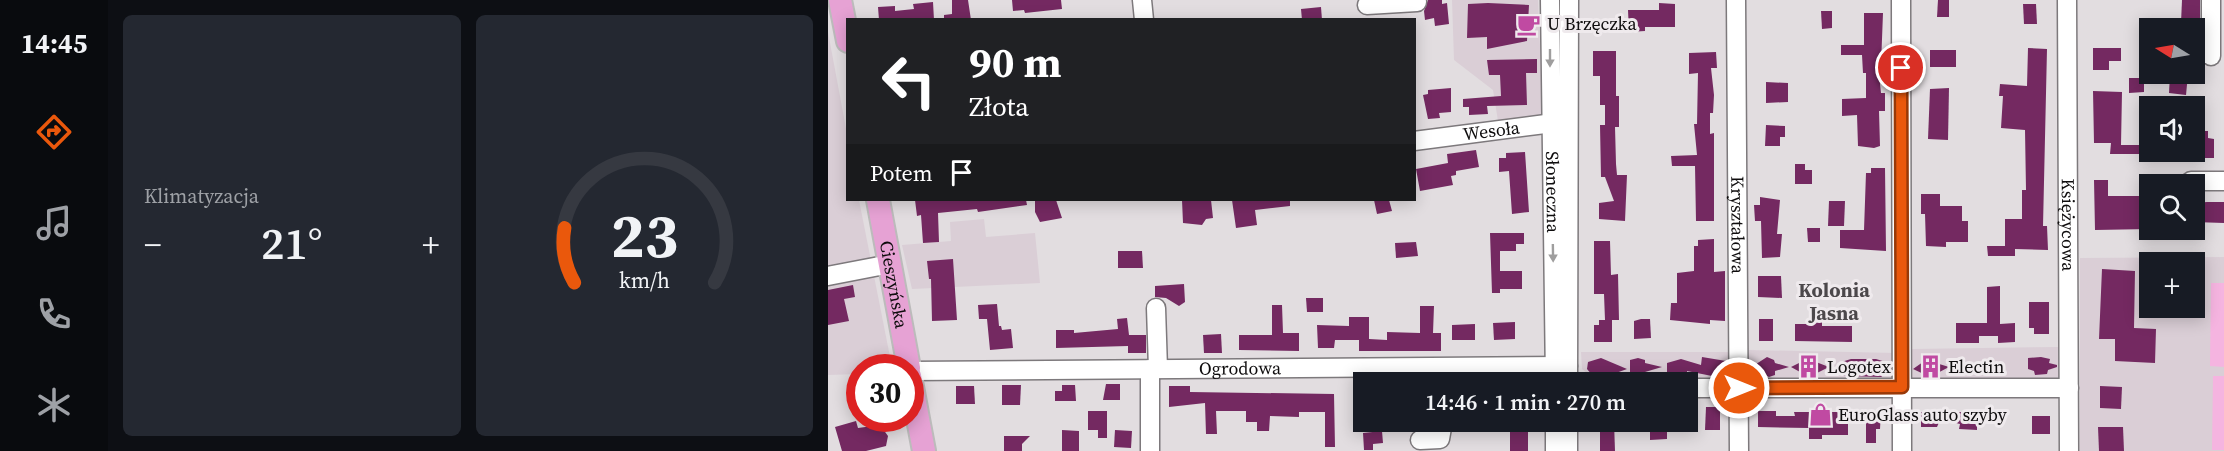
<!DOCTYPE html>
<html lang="pl">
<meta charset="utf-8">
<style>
:root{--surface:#171b24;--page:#242831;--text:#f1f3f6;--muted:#9ea1a6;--line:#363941;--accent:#ea580c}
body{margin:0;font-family:"Source Serif 4",serif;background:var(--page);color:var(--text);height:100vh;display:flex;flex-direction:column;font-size:22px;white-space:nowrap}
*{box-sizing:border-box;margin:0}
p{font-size:20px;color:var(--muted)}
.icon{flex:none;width:33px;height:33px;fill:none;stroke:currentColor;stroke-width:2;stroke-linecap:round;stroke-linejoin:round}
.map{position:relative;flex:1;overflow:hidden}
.details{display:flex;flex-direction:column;gap:15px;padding:15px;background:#0d0f14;width:720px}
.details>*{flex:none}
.banner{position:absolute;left:18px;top:18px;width:570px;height:183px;border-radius:0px;box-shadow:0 3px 15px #0003;background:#202124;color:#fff;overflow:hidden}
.needle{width:39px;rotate:281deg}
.buttons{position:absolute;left:1311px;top:18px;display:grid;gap:12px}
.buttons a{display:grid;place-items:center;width:66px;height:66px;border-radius:0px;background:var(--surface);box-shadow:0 3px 15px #0003;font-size:30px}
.speed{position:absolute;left:18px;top:354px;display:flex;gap:12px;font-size:30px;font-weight:700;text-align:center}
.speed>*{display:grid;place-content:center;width:78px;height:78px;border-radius:50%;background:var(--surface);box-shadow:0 3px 15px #0003;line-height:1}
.speed .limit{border:9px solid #d22;background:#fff;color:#111}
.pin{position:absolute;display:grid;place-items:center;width:51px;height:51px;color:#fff;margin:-26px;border:3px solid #fff;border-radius:50%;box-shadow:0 2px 6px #0007}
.me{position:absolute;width:66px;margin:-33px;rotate:90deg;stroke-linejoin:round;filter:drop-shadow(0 0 4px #0008)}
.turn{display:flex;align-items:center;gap:21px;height:126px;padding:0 24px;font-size:27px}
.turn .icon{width:78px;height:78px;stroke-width:2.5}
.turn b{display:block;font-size:42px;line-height:51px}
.then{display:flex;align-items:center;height:57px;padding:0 24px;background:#0003;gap:12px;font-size:22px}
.big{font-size:45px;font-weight:600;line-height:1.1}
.details .widget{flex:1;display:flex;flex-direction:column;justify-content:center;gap:9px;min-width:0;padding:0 21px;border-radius:9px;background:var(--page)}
.details .dial{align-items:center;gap:0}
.dial svg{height:156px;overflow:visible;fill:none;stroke:var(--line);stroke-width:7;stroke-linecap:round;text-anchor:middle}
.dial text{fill:var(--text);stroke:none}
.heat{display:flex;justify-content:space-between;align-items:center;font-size:33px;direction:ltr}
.details .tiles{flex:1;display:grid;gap:15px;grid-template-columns:repeat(2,1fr)}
.trip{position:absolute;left:525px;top:372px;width:345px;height:60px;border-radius:0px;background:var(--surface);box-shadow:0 3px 15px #0003;font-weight:600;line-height:60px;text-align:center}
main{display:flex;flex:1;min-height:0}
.tabs{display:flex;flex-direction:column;width:108px;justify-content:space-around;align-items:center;background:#090b0e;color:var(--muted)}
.tabs .icon{width:42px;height:42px}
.tabs .current{color:var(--accent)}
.tabs b{font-size:27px;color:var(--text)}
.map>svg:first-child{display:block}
.built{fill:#daced6;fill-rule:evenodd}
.green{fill:#f5b4e0}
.building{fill:#742961}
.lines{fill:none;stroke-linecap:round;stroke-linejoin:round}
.minor-casing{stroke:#7d797c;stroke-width:21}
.major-casing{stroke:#bcbbbb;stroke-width:26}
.path{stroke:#7f7c7e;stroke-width:2;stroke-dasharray:3 3;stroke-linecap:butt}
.minor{stroke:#fff;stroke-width:18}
.major{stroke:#e6a2d4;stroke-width:22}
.oneway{fill:#9f9e9e}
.route-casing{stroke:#983908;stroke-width:15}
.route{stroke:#ea580c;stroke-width:10}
.labels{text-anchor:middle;stroke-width:6;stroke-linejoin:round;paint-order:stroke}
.poi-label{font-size:18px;fill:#0e0c0d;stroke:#efeaed;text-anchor:start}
.street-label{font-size:18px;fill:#0e0c0d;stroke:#efeaed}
.neighbourhood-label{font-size:20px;font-weight:bold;fill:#4c484b;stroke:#efeaed}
</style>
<main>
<nav class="tabs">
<b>14:45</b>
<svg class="icon current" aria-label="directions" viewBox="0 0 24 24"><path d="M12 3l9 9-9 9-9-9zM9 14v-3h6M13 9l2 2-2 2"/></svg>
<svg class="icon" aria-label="music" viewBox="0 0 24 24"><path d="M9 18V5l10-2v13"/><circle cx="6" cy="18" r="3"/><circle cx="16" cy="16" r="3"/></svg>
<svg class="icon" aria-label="phone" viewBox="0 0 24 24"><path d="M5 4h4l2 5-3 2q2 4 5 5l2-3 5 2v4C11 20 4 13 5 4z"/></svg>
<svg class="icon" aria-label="climate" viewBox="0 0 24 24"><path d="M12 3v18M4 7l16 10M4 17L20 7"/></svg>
</nav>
<section class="details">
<div class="tiles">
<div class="widget"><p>Klimatyzacja</p>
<div class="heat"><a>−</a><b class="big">21°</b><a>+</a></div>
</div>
<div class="widget dial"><svg viewBox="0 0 100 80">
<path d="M14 69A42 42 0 1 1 86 69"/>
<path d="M14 69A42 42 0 0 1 9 41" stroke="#ea580c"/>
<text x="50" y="56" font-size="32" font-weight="700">23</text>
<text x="50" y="72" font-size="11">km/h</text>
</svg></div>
</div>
</section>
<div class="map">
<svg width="1396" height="451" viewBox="0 0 1396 451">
<rect width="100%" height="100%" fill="#e2dde0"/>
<!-- built -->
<g class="built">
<polygon points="624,0 710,0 715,117 670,121 665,90 626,60"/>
<polygon points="0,32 19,134 20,200 31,200 64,367 32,368 31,374 0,375"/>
<polygon points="156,219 158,237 207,233 212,283 84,289 74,245 123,241 122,222"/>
<path d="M 1396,257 L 1396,451 L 1252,451 L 1252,258 ZM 1322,262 L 1366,262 L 1366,308 L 1322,308 Z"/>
<polygon points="1231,347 1231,384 1083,382 1084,349"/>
<polygon points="919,350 1069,353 1069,381 919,381"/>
<polygon points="753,352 904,352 905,380 765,382 765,378 754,369"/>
</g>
<!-- green -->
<g class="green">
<polygon points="1383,283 1396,283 1396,367 1382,366"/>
<polygon points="1385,376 1396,376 1396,450 1384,450"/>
</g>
<!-- building -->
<g class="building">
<polygon points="124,0 140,0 143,20 116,20 116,15 124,14"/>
<polygon points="184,0 233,0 234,9 197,13 196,10 185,11"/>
<polygon points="600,0 614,0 614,4 619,3 621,24 607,26 606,18 597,20 596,11"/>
<polygon points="1110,0 1121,0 1121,17 1109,17"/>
<polygon points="1354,0 1372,0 1372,23 1353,23"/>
<polygon points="105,2 106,20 51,20 50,7 67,6 67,11 86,9 85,4"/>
<polygon points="660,3 701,5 699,41 659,49 659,37 639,38 640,4"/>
<polygon points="831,3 847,4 847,27 817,27 817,31 801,32 800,10 831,10"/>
<polygon points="1195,4 1208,4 1209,24 1196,24"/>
<polygon points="493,7 494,20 474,20 473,9"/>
<polygon points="993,11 1004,11 1004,28 994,29"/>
<polygon points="1036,13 1055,13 1053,65 1050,65 1053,93 1057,93 1057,111 1051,111 1052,146 1046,148 1030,146 1029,115 1014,116 1014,99 1038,98 1038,73 1035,73 1034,55 1013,55 1013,45 1036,45"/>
<polygon points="1200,48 1219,49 1215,226 1219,226 1220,250 1187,249 1187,256 1160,256 1159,246 1177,246 1177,219 1194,219 1194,190 1198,190 1197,130 1173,128 1175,96 1171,96 1172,84 1199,86"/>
<polygon points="1265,48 1293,48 1293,61 1281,61 1281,70 1265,70"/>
<rect x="1102" y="50" width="26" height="17"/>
<polygon points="765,51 788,51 788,96 791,96 791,127 787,127 788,164 789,175 799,175 797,221 771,219 771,203 786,201 777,177 773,177 772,125 777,125 777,105 772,105 772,76 765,76"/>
<polygon points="888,52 889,68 883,68 886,95 885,113 882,113 882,134 886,133 886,221 868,221 867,166 844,166 843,156 869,155 866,124 869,124 870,73 861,74 861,53"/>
<polygon points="709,59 709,73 698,73 699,105 659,106 660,114 641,115 641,107 635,107 635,99 673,96 672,75 661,75 659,60"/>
<polygon points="1342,74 1360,74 1358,95 1341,93"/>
<polygon points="1301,78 1316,78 1316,92 1301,93"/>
<polygon points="938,82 960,83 960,102 938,103"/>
<polygon points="623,88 623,112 611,113 612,118 600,119 595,95 600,94 600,90"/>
<polygon points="1121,88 1120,140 1100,139 1102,89"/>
<polygon points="1265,91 1294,92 1293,145 1322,145 1322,152 1325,154 1282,154 1283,143 1266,143"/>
<polygon points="938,125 957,126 957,137 952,137 952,146 937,146"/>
<polygon points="1369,131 1380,131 1380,138 1386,139 1386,158 1375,158 1375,161 1331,159 1331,152 1366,152"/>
<polygon points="648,150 651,167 628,171 628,175 623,176 625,185 592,191 588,169 620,163 619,154"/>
<polygon points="697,152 701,212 684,214 681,171 671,172 671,158 678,158 678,153"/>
<polygon points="967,164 977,164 977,170 984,170 984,184 967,184"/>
<polygon points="1043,168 1057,168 1058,251 1012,248 1012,230 1036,230 1038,173 1043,173"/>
<polygon points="1266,180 1280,180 1280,196 1315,196 1315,219 1322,219 1322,229 1267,230"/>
<polygon points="1093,194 1112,194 1112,206 1134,206 1134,221 1140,221 1140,242 1118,242 1118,247 1098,246 1097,214 1093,214"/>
<polygon points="932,197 952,200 949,234 954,234 952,257 934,258 933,221 927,221 926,205 932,205"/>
<polygon points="87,200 198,200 199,205 150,212 149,209 110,213 111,242 95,243 93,215 89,216"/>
<polygon points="207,200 228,200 234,218 212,222 207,212"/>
<polygon points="354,200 383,200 385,218 378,219 374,225 355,223"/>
<polygon points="404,200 462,200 462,206 427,210 429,225 408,228"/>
<polygon points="546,200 561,200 564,211 549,214"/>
<polygon points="1001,201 1017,201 1016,226 1000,226"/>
<polygon points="1379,202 1396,202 1396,223 1366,222 1366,203"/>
<polygon points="979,228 992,228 992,242 980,242"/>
<polygon points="662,233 696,233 696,244 688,244 688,251 672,251 672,271 694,271 694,289 672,289 672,293 664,293"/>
<polygon points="886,239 886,272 897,271 897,321 882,320 882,324 842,320 843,303 849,303 849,273 866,271 866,246 870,246 870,240"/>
<polygon points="766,241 782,241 783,275 790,274 791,320 784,320 784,342 766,342 766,325 771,325 771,320 777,320 776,294 766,294"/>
<polygon points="588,242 590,256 568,258 567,243"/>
<polygon points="290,251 314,251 315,268 290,268"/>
<polygon points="125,259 129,320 104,321 103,279 101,279 99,261"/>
<polygon points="1274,269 1307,271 1306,328 1328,329 1327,363 1287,361 1287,339 1271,339"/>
<polygon points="930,276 953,276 954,298 930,297"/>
<polygon points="356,284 357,302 351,306 338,298 327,297 327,286"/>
<polygon points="25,285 27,297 16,299 21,321 0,325 0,290"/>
<polygon points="1172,286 1172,324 1187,323 1187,342 1170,343 1170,336 1151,336 1151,343 1128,343 1128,323 1159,323 1159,287"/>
<polygon points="478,298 495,298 495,312 479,312"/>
<polygon points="1201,302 1221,302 1221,334 1206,334 1206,328 1201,328"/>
<polygon points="169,304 171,326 173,326 174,330 183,329 185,348 162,350 159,319 151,319 150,305"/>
<polygon points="444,305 454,305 455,333 471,333 471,351 411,350 411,335 444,335"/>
<polygon points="592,306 606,306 605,333 613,333 613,351 531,351 531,340 507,340 506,348 490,348 489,325 521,326 521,317 541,317 541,339 559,340 559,332 592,333"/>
<polygon points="984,308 994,308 994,326 1024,326 1024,342 967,341 967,324 984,324"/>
<polygon points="299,318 301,335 318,335 318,353 300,353 300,346 228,348 228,330 246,330 246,333 290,329 289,319"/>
<polygon points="813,319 822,319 823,338 806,339 806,321"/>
<rect x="931" y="319" width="14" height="22"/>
<polygon points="687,322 687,339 666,340 665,323"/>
<polygon points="647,324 647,340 624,340 624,325"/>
<polygon points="393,334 394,353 376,353 375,335"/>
<polygon points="874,357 898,361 899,371 889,377 859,371 859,377 852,379 839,375 839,363 853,359 873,365"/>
<polygon points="939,357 946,360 947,363 961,367 947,371 947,375 941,377 922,368"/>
<polygon points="1102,357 1108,359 1108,363 1121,367 1102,377 1085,369"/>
<polygon points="1213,357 1222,359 1221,363 1229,365 1229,367 1220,370 1219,374 1207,375 1206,371 1200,369 1200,358"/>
<polygon points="773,358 799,369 774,378 765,376 759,369 760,362"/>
<polygon points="810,358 817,360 817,363 834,367 817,372 817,376 802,376 802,360"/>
<polygon points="981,358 988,359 988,362 1001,367 981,377 963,367"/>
<polygon points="1023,359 1048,359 1061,363 1061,371 1053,377 1015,376 1016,372 1010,371 1010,363"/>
<polygon points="278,384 292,384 292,400 275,400"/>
<polygon points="174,385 193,385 192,405 174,405"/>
<polygon points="234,385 247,385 248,401 227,401 227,391 234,391"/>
<polygon points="128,386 146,386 147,404 128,404"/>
<polygon points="341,386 362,386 362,392 506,394 507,447 497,447 497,412 471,412 471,417 442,416 441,431 429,431 429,422 418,422 418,411 388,411 389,434 378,434 377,403 341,407"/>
<polygon points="1272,386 1294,387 1293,409 1272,408"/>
<polygon points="878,407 892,407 892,430 877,430"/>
<polygon points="260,411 279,411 279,438 270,438 270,430 260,430"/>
<polygon points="930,411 948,411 948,416 967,416 966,412 1020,412 1020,435 994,435 994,439 981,439 981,428 930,427"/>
<polygon points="1038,411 1053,411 1052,429 1048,429 1048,443 1038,443"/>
<polygon points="1093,412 1115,413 1109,427 1093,427"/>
<polygon points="1129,412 1149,412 1149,430 1131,429 1132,424 1128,423"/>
<rect x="1204" y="416" width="18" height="18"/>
<polygon points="28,421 30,428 52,425 60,436 58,446 38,451 14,451 7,427"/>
<polygon points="772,422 786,422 787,451 772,451"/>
<polygon points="822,422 839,422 839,439 822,440"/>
<rect x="682" y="426" width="18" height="25"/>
<polygon points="1270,427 1295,427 1296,451 1271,451"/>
<polygon points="234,430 251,431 251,451 234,451"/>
<polygon points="287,430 304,431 303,448 286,447"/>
<polygon points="554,431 555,443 545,444 545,450 536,450 535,433"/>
<polygon points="176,436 202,436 194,444 194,451 176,451"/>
</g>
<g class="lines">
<defs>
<g id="minor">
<polyline points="314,0 316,20"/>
<path id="s1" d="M 722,0 L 727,382"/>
<path id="s2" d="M 908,0 L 911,451"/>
<polyline points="1073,0 1074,451"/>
<path id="s3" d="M 1239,0 L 1241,451"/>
<polyline points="539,5 589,2"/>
<polyline points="1383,56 1383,0"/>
<path id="s4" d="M 586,141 L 733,122"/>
<polyline points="1363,181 1396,181"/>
<polyline points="0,276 62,264"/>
<polyline points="328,308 330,369"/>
<path id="s5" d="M 82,371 L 740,366"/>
<polyline points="740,382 741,0"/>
<polyline points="860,388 1241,388"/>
<polyline points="740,422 740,451"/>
<polyline points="592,440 612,439 615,422"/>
<polyline points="322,451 322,369"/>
<polyline points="727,451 727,422"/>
</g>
<g id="major">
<polyline points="12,0 20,41"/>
<path id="s6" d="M 50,200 L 81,368"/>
<polyline points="82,376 96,451"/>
</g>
</defs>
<!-- minor casing -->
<use href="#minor" class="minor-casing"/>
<!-- major casing -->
<use href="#major" class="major-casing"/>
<!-- path -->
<polyline class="path" points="754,373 760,378 760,382"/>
<!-- minor -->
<use href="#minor" class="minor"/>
<!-- major -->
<use href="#major" class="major"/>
</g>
<!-- one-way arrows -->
<defs><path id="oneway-solid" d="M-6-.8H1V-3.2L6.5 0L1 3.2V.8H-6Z" transform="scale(1.5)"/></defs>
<g class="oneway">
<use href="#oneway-solid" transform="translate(722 58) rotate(90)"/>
<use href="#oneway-solid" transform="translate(725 253) rotate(89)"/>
</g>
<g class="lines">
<defs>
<polyline id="route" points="911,388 1074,387 1073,68"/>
</defs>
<!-- route casing -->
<use href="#route" class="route-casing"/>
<!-- route -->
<use href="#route" class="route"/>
</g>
<!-- icons -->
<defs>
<symbol id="cafe-bare" viewBox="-9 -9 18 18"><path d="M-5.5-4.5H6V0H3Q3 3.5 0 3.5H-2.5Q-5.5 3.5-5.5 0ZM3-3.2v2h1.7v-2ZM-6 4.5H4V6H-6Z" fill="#c04aa2" stroke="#efeaed" stroke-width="2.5" paint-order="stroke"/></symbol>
<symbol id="building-bare" viewBox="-9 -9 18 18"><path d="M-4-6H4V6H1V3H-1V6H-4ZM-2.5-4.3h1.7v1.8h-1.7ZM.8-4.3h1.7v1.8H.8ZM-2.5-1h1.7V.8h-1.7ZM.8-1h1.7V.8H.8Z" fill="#c04aa2" stroke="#efeaed" stroke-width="2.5" paint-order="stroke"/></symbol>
<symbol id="shop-bare" viewBox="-9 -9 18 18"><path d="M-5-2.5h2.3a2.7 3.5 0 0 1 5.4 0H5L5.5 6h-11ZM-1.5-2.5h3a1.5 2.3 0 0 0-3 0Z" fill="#c04aa2" stroke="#efeaed" stroke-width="2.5" paint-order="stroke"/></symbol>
</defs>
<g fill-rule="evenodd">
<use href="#cafe-bare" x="684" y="8" width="33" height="33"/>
<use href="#building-bare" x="964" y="350" width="33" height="33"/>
<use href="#building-bare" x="1086" y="350" width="33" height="33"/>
<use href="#shop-bare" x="976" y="398" width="33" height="33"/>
</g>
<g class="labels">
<!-- poi labels -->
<g class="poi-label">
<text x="719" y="30">U Brzęczka</text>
<text x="999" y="373">Logotex</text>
<text x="1120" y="373">Electin</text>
<text x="1010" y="421">EuroGlass auto szyby</text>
</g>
<!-- street labels -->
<g class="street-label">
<text dy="6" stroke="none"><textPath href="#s4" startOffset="78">Wesoła</textPath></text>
<text dy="6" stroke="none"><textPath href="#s1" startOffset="192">Słoneczna</textPath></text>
<text dy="6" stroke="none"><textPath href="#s2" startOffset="225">Kryształowa</textPath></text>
<text dy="6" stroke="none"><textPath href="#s3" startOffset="225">Księżycowa</textPath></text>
<text dy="6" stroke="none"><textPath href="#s6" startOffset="86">Cieszyńska</textPath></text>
<text dy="6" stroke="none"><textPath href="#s5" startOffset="330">Ogrodowa</textPath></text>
</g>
<!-- neighbourhood labels -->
<g class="neighbourhood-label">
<text x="1006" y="297">Kolonia<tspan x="1006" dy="23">Jasna</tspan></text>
</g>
</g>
</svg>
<div class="buttons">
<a><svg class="needle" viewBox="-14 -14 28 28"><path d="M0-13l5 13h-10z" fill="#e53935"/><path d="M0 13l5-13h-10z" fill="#9ea1a6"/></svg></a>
<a><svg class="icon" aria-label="sound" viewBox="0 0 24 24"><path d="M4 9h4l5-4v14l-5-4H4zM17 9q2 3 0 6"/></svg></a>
<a><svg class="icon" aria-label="search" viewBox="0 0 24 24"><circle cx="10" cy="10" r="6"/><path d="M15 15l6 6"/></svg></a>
<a>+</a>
</div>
<div class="speed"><div class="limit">30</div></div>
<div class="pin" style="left:1073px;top:68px;background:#d93025"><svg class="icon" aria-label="arrive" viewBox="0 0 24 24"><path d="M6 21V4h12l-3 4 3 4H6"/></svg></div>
<svg class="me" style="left:911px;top:388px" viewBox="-20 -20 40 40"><circle r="17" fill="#ea580c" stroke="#fff" stroke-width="3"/><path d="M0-11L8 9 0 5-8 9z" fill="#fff"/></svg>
<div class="trip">14:46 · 1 min · 270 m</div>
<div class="banner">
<div class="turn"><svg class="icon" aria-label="left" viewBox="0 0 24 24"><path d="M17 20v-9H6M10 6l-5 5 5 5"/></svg><div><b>90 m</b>Złota</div></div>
<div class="then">Potem<svg class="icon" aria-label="arrive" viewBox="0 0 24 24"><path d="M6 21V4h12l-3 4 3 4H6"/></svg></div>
</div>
</div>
</main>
